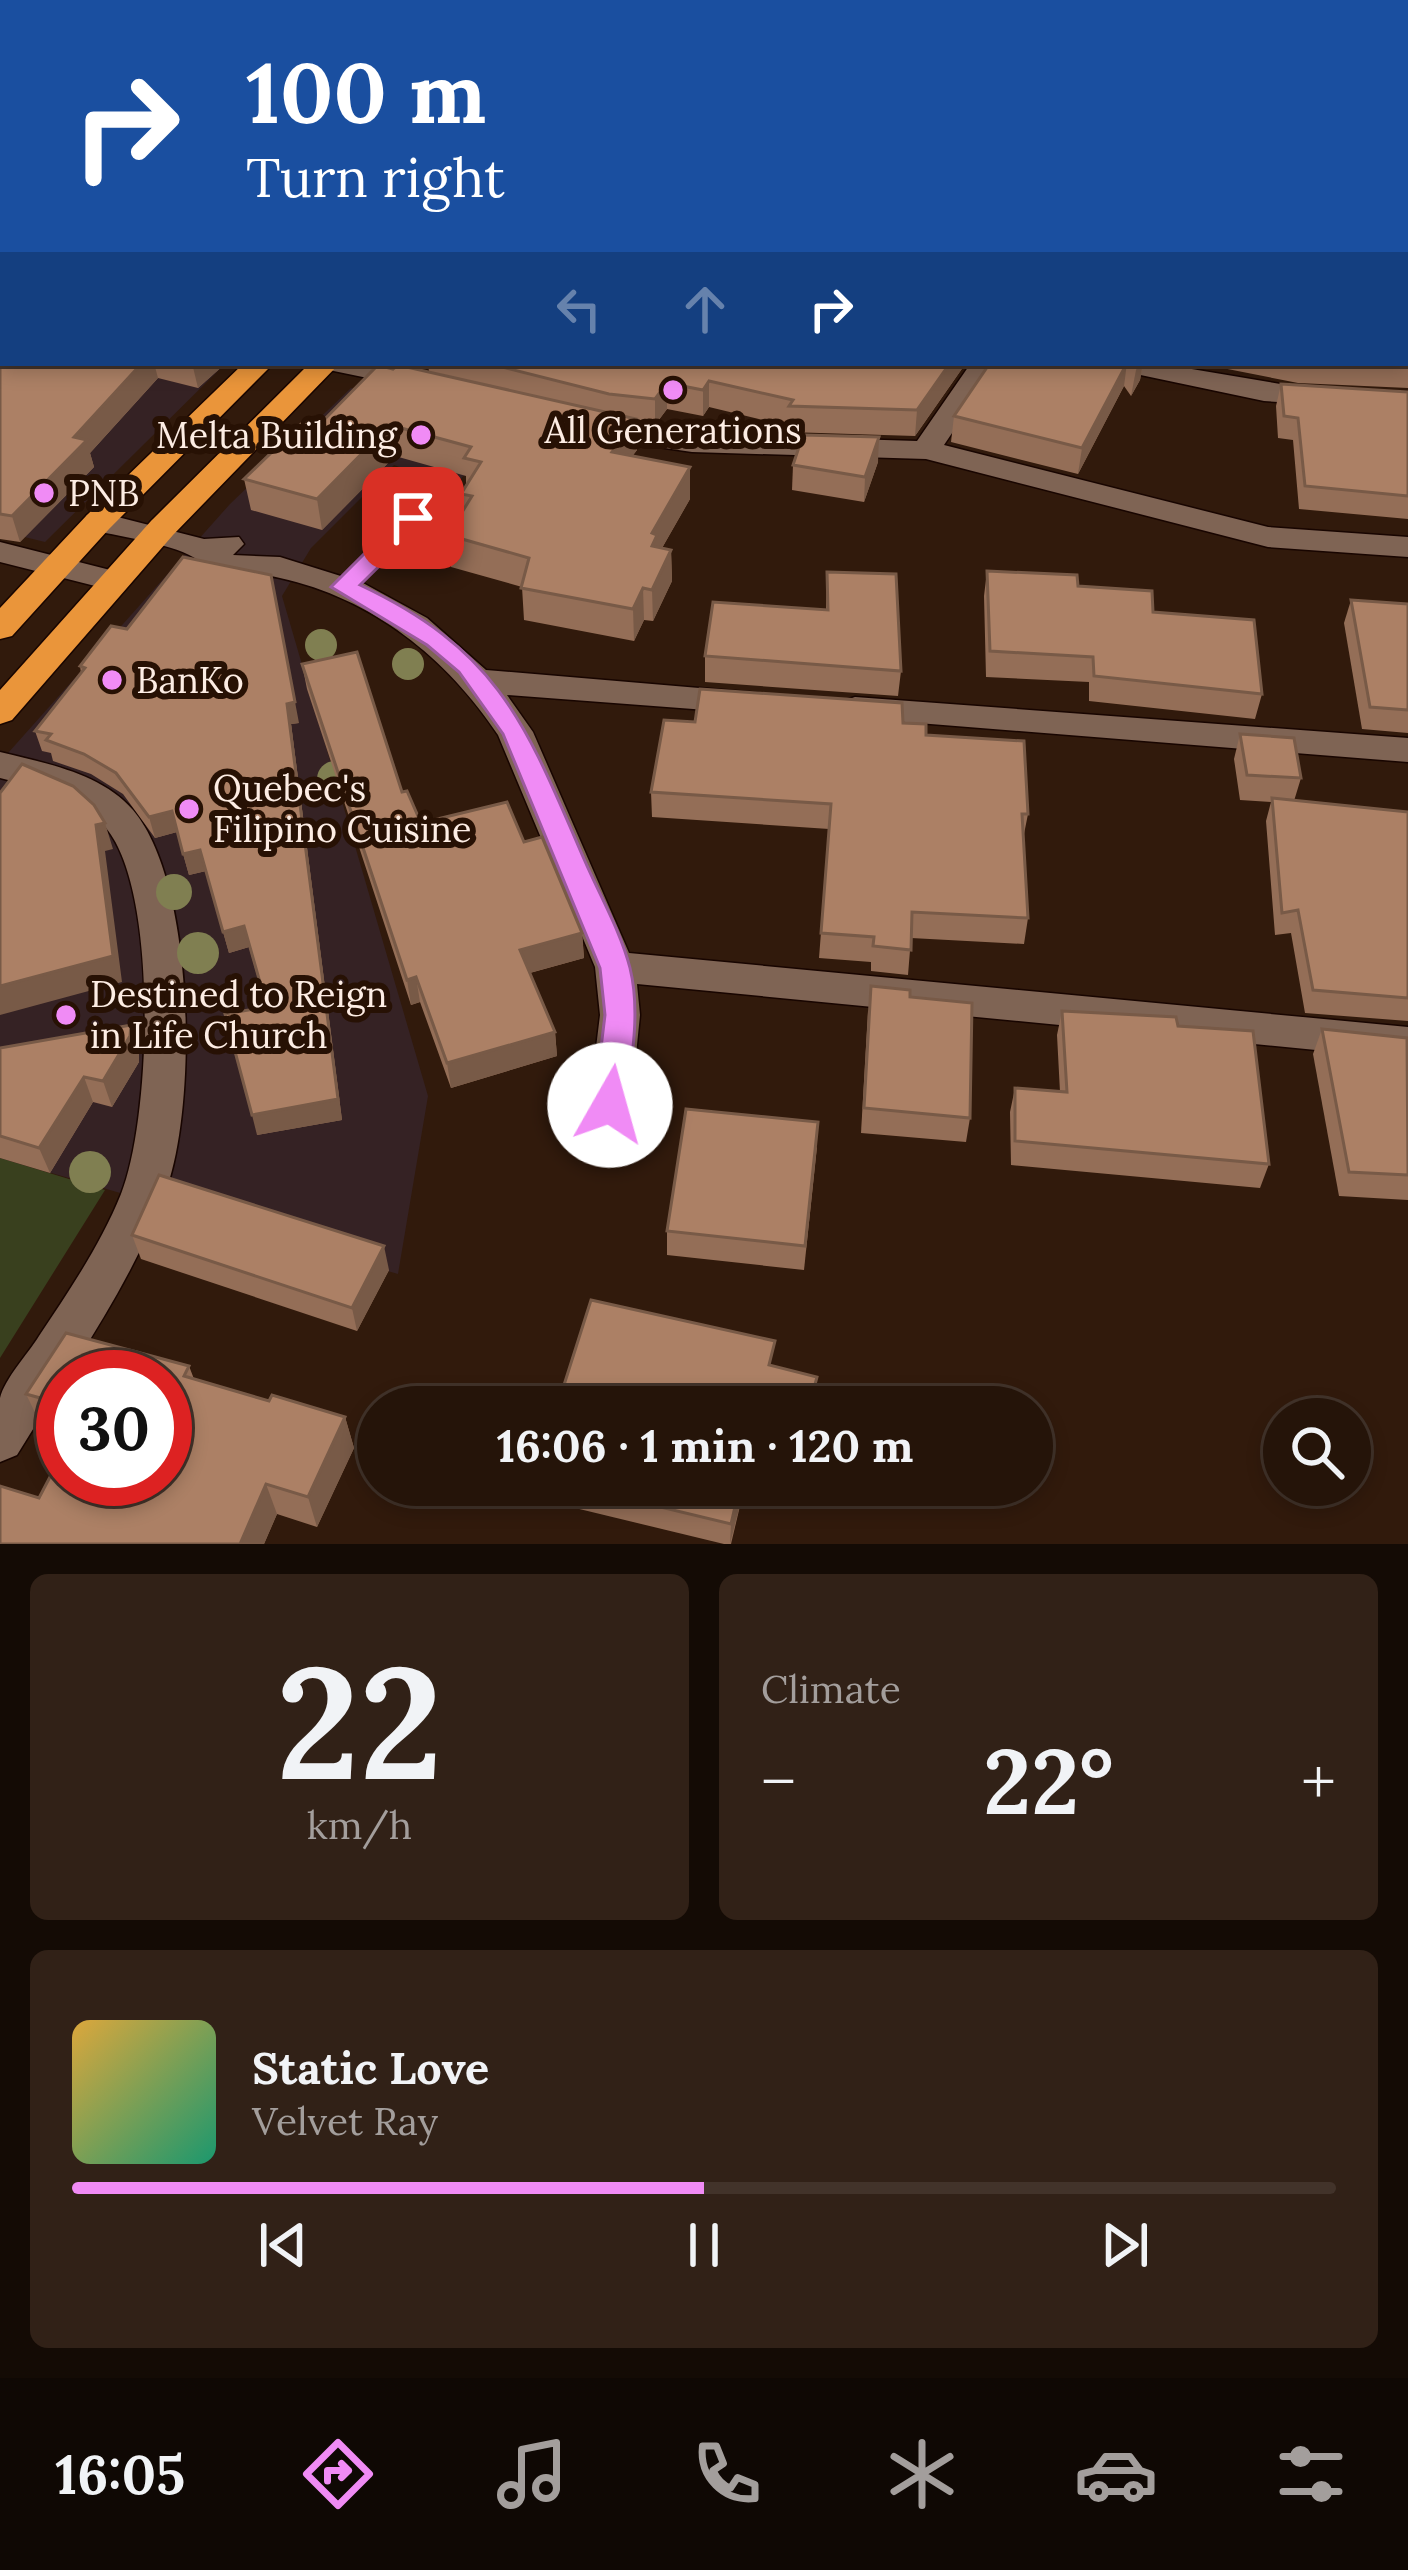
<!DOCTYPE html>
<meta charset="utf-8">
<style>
:root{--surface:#251409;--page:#312117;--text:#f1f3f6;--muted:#a39e9c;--line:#42332a;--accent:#f08bf5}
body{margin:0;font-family:Lora,serif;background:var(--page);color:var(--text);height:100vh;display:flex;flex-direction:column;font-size:45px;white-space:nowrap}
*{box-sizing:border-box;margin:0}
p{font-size:39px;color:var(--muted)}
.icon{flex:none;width:66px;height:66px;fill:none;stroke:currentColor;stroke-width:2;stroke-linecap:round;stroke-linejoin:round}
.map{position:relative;height:1544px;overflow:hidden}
.panel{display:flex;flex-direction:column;gap:30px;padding:30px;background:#140b05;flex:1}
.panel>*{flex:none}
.guide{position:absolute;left:0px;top:0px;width:1410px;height:366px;box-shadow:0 6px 18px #0003,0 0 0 3px var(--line);background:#1a4fa0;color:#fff;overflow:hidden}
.controls{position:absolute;left:1263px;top:1398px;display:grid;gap:24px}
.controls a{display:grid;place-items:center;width:108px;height:108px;border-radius:50%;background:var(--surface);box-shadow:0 6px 18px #0003,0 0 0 3px var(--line);font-size:60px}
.speed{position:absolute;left:36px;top:1350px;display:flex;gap:24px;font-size:60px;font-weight:700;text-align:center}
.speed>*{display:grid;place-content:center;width:156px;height:156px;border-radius:50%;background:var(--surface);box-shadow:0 6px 18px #0003,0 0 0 3px var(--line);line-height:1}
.speed .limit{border:18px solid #d22;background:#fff;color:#111}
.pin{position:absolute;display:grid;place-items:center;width:102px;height:102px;color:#fff;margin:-51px;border-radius:24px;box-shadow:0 6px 18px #0006}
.me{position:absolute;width:132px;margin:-66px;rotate:7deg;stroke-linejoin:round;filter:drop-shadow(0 0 9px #0008)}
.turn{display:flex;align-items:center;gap:42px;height:252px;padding:0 48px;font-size:54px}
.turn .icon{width:156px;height:156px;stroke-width:2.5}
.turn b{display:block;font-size:84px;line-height:102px}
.lanes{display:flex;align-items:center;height:114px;padding:0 48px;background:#0003;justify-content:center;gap:60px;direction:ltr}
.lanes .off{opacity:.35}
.big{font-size:90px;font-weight:700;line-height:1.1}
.panel .widget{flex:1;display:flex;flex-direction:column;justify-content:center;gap:18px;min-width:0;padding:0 42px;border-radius:18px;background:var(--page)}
.panel .dial{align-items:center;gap:0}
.dial b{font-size:156px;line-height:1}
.song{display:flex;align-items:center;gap:36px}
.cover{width:144px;height:144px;border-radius:18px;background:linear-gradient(135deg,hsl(40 70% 55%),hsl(160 70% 35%))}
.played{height:12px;border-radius:6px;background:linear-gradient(90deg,var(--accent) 50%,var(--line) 50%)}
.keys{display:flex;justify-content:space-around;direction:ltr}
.heat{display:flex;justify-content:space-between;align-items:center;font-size:66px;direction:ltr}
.panel .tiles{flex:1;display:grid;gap:30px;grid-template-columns:1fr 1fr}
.widget:last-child{grid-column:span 2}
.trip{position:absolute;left:357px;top:1386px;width:696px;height:120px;border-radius:60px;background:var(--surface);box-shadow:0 6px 18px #0003,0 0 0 3px var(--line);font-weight:700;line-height:120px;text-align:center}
.dock{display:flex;height:192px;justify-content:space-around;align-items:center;background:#0f0804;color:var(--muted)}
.dock .icon{width:84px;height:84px}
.dock .on{color:var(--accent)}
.dock b{font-size:54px;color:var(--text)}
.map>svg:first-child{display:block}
.commercial{fill:#352224}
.green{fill:#39401e}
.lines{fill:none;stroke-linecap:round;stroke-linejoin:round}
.lane-casing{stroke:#180500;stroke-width:3}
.street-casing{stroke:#180500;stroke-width:3}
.secondary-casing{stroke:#180500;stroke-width:3}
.highway-casing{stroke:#180500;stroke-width:3}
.lane{fill:#7f6454;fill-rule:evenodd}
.street{fill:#7f6454;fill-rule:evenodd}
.secondary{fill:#7f6454;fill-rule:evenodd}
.highway{fill:#ea953a;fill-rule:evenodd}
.tree{fill:#807f51}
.wall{fill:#946e57}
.shaded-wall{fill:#785a47}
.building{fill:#ac8065;stroke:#785a47;stroke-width:3}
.route{fill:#f08bf5;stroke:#9c5a9f;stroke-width:3}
.poi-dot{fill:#f08bf5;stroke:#271104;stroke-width:4.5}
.labels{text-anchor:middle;stroke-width:12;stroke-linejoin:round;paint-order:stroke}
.poi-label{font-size:36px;fill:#fdede4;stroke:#271104;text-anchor:start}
</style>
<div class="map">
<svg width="1408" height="1544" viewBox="0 0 1408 1544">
<rect width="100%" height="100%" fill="#311a0c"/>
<!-- commercial -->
<g class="commercial">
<polygon points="226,363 45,542 0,531 0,387"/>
<polygon points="351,388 504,428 454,487 394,465 311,548 282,596 428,1096 398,1274 0,1158 0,762 230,504"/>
</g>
<!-- green -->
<polygon class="green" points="0,1158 105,1190 0,1358"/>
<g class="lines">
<defs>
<polygon id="lane" points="440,487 449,492 446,496 350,591 336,591 333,587 336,583 434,488"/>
<g id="street">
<polygon points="0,1 10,3 3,3 3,15"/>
<polygon points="320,363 378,363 426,373 430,379 416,388 324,369"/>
<polygon points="971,363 999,363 944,445 1268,527 1408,537 1408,557 1268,547 926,459 692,452 590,437 575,428 590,419 692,434 917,441"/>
<polygon points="1108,363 1156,363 1298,387 1408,392 1408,410 1264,401 1112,369"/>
<path d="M 98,512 L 204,539 L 239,537 L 244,544 L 233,555 L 280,557 L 363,583 L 427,618 L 486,670 L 758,693 L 763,701 L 758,709 L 746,713 L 507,695 L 533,732 L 629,953 L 1408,1027 L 1408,1059 L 637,984 L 640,1015 L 631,1105 L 625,1117 L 610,1122 L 595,1117 L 589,1105 L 600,1015 L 595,967 L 498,735 C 447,658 372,598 280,578 C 262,573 243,578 225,573 C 211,570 205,564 193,557 C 169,543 116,536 87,529 L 82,522 L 87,515 Z"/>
<polygon points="855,697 1408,738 1408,762 843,717 838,709 843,701"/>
<path d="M 0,752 C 45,763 101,773 133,810 C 195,883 198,1106 165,1193 C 129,1289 69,1370 17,1455 L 0,1462 C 0,1442 0,1417 0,1398 C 5,1378 28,1354 39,1336 C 69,1291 101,1244 121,1194 C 151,1119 159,891 106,828 C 80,797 37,787 0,778 Z"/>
</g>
<g id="secondary">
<polygon points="3,39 3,55 0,56 0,40"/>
<rect x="1407" y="120" width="1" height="15"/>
<rect x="0" y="163" width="3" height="16"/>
<polygon points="0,542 126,574 131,581 126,588 115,591 0,562"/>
</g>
<g id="highway">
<polygon points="244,363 274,363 109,529 12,636 0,639 0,608 87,515"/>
<polygon points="310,363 340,363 173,535 12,720 0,724 0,690 151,521"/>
</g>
</defs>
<!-- lane casing -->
<use href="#lane" class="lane-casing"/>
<!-- street casing -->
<use href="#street" class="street-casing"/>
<!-- secondary casing -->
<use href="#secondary" class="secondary-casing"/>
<!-- highway casing -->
<use href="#highway" class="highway-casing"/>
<!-- lane -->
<use href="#lane" class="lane"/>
<!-- street -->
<use href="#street" class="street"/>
<!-- secondary -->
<use href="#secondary" class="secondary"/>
<!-- highway -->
<use href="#highway" class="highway"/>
</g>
<!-- trees -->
<g class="tree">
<circle cx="400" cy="505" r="15"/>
<circle cx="321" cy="645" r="16"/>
<circle cx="408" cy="664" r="16"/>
<circle cx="335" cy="779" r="18"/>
<circle cx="174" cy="892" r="18"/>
<circle cx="198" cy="953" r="21"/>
<circle cx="90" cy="1172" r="21"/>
</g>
<!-- wall -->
<g class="wall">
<polygon points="2,0 314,0 262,3 3,4"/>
<polygon points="0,52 3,53 3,161 0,161"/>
<polygon points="1408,165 1408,388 1298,383 1197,363 1407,363"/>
<polygon points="0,273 3,363 226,363 198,388 158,378 90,453 94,467 20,542 0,539"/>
<polygon points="428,363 966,363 915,436 788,432 788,426 709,407 703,416 667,409 655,425 636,423 637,450 632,456 690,467 690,499 662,548 671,550 672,581 653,621 644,620 634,641 524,620 522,587 451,567 448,535 462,511 461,494 466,485 466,476 395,456 322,530 251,510 244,479 393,369 429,372"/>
<polygon points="990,363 1143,363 1140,380 1131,396 1124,386 1078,474 951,442 954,416"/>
<polygon points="1281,384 1408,392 1408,519 1299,509 1293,440 1278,438 1276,406"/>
<polygon points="878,462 864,502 792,490 793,465"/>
<polygon points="987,571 1078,586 1153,612 1262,694 1255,719 1089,701 1089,682 986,677 984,596"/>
<polygon points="827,572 901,671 898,696 705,682 705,656 826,610"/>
<polygon points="1351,600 1408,604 1408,733 1362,729 1344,623"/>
<polygon points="302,664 402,792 421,823 524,842 582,933 584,958 530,973 555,1032 557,1056 451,1088 420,1002 411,1005 307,689"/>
<polygon points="80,666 299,723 291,724 342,1120 257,1135 266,1007 249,947 229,953 206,871 189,875 177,832 155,838 123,794 91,774 53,761 51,753 42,751 35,731 81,673"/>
<polygon points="695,722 903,723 926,735 1028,814 1023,839 1028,918 1024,944 911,938 908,975 871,971 871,962 819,958 829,829 652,817 651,792"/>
<polygon points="1240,734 1301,778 1294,801 1408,812 1408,1021 1305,1013 1291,933 1275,935 1266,821 1271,802 1240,800 1234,759"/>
<polygon points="910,997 970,1118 966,1142 861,1133 868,1011"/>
<polygon points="1062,1011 1178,1026 1269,1164 1260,1188 1011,1165 1010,1112 1015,1088 1060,1092 1057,1035"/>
<polygon points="131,1025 139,1051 139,1062 112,1107 93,1102 50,1173 0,1158 0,1048"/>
<polygon points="1322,1029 1408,1044 1408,1200 1339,1196 1313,1054"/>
<polygon points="817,1147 804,1270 667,1255 667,1231"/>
<polygon points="132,1235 389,1270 357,1331 141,1259"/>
<polygon points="66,1333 189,1366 194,1379 269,1401 272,1395 345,1417 354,1448 317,1527 277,1514 264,1544 0,1544 0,1486 39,1498 63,1452 63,1479 165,1479 165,1377 63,1377 63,1431 41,1425 26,1394"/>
<polygon points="536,1485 745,1485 731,1544 724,1544 538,1499"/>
</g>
<!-- shaded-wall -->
<g class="shaded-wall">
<polygon points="142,363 154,363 158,378 90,453 94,467 20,542 12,516 74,437"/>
<polygon points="192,363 226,363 198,388"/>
<polygon points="950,363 966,363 915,436 917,410"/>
<polygon points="1127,363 1124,386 1078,474 1082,448"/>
<polygon points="1140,363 1143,363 1140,380 1131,396 1136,370"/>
<polygon points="709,381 709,407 703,416 703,390"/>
<polygon points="667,383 667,409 655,425 655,399"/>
<polygon points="636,419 637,450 613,483 612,452"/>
<polygon points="390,425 395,456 322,530 317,499"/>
<polygon points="879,437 878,462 864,502 865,477"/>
<polygon points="690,467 690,499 658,555 653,578 652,533"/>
<polygon points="671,550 672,581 653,621 652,590"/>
<polygon points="271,575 299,723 291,724 342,1120 257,1135 252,1115 338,1099"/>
<polygon points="643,588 644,620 634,641 633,609"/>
<polygon points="172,811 177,832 155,838 149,817"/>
<polygon points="105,823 113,849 105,851 122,982 0,1015 0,986 96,825"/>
<polygon points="200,850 206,871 189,875 183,854"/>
<polygon points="244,926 249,947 229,953 223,932"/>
<polygon points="582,933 584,958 522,975 520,950"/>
<polygon points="416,977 420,1002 411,1005 407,980"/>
<polygon points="131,1025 139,1051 139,1062 112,1107 103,1081"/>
<polygon points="555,1032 557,1056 451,1088 447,1063"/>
<polygon points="84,1077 93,1102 50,1173 39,1148"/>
<polygon points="384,1246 389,1270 357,1331 352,1308"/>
<polygon points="817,1377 813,1407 809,1407"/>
<polygon points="345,1417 354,1448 317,1527 308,1497"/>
<polygon points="266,1484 277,1514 264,1544 240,1544"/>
<polygon points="740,1485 745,1485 730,1544 731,1524"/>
</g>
<!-- building -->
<g class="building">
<polygon points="321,0 1408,0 1408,88 1407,3 320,3"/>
<polygon points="0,52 3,53 3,137 0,137"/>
<polygon points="1407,165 1408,365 1358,363 1407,363"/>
<polygon points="0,273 3,273 3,363 142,363 74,437 87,440 12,516 0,514"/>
<polygon points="486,363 509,364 950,363 917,410 789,406 793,400 709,381 703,390 667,383 655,399 609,394"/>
<polygon points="990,363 1127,363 1082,448 954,416"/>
<polygon points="378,365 393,369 398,365 636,419 612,452 690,467 652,533 657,535 652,546 671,550 652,590 643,588 633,609 521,588 529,558 448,535 472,496 461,494 481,462 464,458 471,447 390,425 317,499 244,479 301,424 318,426"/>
<polygon points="1281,384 1408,392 1408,496 1305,486 1298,418 1284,416"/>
<polygon points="803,435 879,437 865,477 793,465"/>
<polygon points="183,557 271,575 295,702 287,704 338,1099 252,1115 225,1014 267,1007 244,926 223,932 200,850 183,854 172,811 149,817 116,773 84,754 46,740 51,734 35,731 85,668 80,666 111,626 127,629"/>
<polygon points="987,571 1077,575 1078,586 1152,591 1153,612 1254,620 1262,694 1094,676 1093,657 990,651"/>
<polygon points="827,572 896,574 901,671 705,656 713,602 828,610"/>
<polygon points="1351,600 1408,604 1408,710 1370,707"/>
<polygon points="357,652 402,792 407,791 421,823 507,802 524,842 542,837 582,933 520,950 555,1032 447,1063 416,977 407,980 302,664"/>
<polygon points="700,689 902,703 903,723 926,724 926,735 1024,741 1028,814 1022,814 1028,918 912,912 911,950 873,946 874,937 821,933 831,804 651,792 664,720 695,722"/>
<polygon points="1240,734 1294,738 1301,778 1247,775"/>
<polygon points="22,764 73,786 94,805 105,823 96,825 113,956 0,986 0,793"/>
<polygon points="1272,798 1408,812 1408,998 1313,990 1298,910 1282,913"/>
<polygon points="871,986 910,990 910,997 972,1003 970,1118 864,1108"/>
<polygon points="1062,1011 1176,1017 1178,1026 1253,1031 1269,1164 1015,1141 1015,1088 1067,1092"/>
<polygon points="131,1025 130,1036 103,1081 84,1077 39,1148 0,1136 0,1048"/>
<polygon points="1322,1029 1407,1038 1408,1175 1349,1172"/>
<polygon points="686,1109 818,1122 805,1246 667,1231"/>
<polygon points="159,1175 384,1246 352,1308 132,1235"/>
<polygon points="591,1300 775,1341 769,1365 817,1377 809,1407 557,1407"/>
<polygon points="66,1333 189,1366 184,1376 269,1401 272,1395 345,1417 308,1497 266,1484 240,1544 0,1544 0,1486 39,1498 63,1452 63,1479 165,1479 165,1377 63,1377 63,1410 59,1409 62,1404 26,1394"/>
<polygon points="569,1485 740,1485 731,1524"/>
</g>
<!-- route -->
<path class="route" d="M 413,511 L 425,518 L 422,524 L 360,585 C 500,651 526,725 584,859 C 599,894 621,932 630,968 C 641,1013 631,1061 626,1105 L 621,1115 L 610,1118 L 599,1115 L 594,1105 L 605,1015 L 600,968 L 503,734 L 459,672 L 427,645 L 331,587 L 405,513 Z"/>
<!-- markers -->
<g class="poi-dot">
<circle cx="673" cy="390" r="12"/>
<circle cx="421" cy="435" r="12"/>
<circle cx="44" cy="493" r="12"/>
<circle cx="112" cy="680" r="12"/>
<circle cx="189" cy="809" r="12"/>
<circle cx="66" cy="1015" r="12"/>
</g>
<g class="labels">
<!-- poi labels -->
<g class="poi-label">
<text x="673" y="443" text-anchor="middle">All Generations</text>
<text x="397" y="448" text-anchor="end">Melta Building</text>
<text x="68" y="506">PNB</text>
<text x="136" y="693">BanKo</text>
<text x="213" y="801">Quebec's<tspan x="213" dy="41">Filipino Cuisine</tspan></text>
<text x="90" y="1007">Destined to Reign<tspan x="90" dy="41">in Life Church</tspan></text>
</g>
</g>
</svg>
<div class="controls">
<a><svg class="icon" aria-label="search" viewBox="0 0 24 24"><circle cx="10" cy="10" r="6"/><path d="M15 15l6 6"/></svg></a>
</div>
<div class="speed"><div class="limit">30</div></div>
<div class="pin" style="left:413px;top:518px;background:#d93025"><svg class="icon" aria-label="arrive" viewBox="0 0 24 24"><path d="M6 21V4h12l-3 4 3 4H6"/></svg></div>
<svg class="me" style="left:610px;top:1105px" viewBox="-20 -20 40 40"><circle r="19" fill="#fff"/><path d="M0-13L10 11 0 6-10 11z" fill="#f08bf5"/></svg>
<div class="trip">16:06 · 1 min · 120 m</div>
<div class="guide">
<div class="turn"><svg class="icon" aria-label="right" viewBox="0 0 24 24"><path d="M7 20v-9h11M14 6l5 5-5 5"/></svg><div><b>100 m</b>Turn right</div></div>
<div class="lanes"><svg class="icon off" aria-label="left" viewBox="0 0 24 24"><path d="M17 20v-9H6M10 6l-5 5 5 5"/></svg><svg class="icon off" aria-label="ahead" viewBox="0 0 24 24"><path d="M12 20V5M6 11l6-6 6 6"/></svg><svg class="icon" aria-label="right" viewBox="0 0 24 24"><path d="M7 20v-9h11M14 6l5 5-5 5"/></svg></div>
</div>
</div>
<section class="panel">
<div class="tiles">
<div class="widget dial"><b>22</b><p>km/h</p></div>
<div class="widget"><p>Climate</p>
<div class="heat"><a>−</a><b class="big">22°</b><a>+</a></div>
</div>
<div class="widget">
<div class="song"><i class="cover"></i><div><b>Static Love</b><p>Velvet Ray</p></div></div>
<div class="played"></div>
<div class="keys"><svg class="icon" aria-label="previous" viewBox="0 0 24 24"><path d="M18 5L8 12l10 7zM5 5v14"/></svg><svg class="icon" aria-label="pause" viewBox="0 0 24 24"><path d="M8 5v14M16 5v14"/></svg><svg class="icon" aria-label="next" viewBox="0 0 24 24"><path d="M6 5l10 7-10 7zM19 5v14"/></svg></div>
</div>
</div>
</section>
<nav class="dock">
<b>16:05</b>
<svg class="icon on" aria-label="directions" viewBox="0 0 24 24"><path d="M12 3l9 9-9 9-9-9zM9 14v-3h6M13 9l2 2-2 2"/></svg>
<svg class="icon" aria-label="music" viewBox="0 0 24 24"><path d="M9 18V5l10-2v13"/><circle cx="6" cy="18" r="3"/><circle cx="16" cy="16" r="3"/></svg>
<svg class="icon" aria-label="phone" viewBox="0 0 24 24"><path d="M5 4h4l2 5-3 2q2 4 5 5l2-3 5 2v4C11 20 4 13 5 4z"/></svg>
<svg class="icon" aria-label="climate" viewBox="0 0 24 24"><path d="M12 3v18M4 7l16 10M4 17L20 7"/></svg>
<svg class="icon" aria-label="car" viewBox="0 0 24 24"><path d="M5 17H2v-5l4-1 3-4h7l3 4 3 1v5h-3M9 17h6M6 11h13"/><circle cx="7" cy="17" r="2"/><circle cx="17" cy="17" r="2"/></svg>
<svg class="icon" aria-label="filters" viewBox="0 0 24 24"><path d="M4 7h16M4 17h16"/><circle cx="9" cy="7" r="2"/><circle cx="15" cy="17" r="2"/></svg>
</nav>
